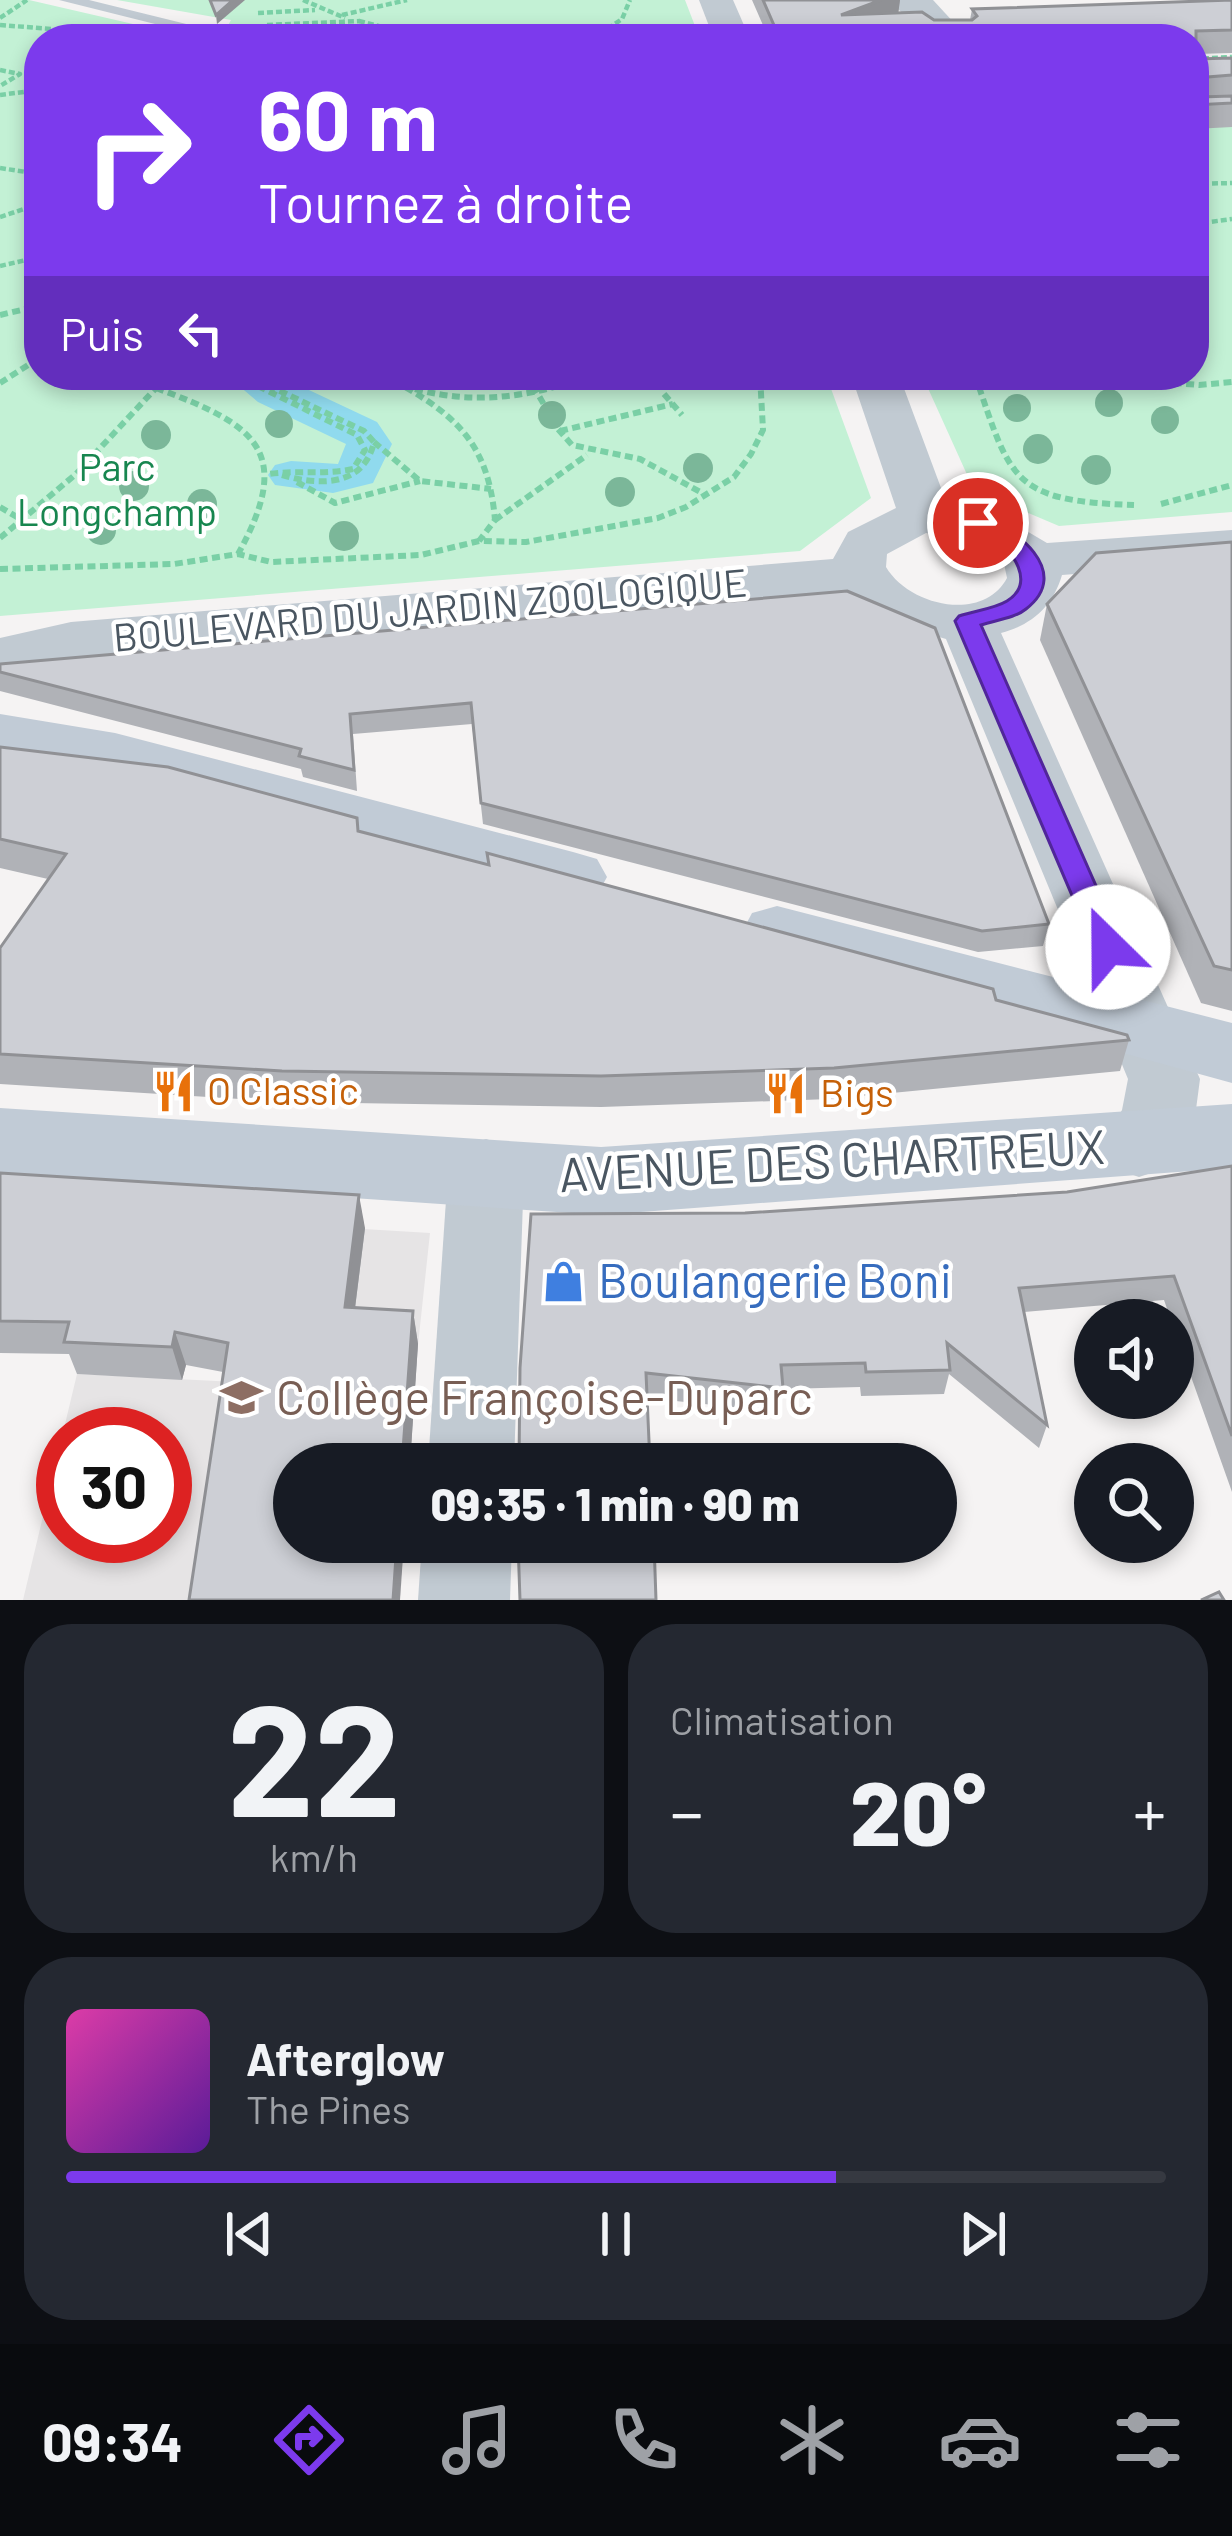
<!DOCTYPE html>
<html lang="fr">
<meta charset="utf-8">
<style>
:root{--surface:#171b24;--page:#242831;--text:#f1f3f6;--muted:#9ea1a6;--line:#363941;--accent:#7c3aed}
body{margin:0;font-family:Barlow,sans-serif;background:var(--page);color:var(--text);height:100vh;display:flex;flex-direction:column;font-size:45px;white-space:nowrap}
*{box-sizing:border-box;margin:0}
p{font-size:39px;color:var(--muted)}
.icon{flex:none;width:66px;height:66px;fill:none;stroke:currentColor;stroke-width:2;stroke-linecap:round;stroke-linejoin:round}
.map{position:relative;height:1600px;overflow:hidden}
.panel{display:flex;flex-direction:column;gap:24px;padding:24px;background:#0d0f14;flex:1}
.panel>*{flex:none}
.guide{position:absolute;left:24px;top:24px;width:1185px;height:366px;border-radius:48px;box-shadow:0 6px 18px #0003;background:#7c3aed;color:#fff;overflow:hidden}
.buttons{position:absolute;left:1074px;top:1299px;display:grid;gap:24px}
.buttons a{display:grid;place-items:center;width:120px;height:120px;border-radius:50%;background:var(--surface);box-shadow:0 6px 18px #0003;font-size:60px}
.speed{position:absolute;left:36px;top:1407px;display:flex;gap:24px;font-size:60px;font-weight:700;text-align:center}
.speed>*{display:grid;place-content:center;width:156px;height:156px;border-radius:50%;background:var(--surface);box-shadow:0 6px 18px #0003;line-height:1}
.speed .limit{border:18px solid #d22;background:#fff;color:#111}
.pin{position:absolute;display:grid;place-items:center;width:102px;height:102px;color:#fff;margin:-51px;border:6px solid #fff;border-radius:50%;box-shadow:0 3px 12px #0007}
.me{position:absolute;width:132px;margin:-66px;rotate:337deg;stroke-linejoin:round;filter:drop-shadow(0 0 9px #0008)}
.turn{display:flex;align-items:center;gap:42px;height:252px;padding:0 36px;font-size:54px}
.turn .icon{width:156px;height:156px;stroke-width:2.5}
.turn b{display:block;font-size:84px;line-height:102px}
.then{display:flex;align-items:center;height:114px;padding:0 36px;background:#0003;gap:24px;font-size:45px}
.big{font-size:90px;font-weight:800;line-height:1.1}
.panel .widget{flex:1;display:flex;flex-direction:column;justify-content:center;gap:18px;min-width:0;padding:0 42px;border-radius:48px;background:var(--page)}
.panel .dial{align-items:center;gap:0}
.dial b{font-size:156px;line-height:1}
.song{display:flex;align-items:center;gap:36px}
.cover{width:144px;height:144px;border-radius:18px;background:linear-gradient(135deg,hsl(320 70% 55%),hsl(270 70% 35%))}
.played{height:12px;border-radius:6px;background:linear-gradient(90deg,var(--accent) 70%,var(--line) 70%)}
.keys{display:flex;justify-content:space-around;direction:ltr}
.heat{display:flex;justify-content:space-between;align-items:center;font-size:66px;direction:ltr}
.panel .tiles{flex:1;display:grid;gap:24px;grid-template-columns:1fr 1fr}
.widget:last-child{grid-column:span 2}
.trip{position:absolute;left:273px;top:1443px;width:684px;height:120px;border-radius:60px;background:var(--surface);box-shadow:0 6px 18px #0003;font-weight:800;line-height:120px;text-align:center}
.tab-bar{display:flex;height:192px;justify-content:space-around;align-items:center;background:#090b0e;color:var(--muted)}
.tab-bar .icon{width:84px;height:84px}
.tab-bar .on{color:var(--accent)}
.tab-bar b{font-size:54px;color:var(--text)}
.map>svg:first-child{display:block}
.education{fill:#e6e4e5;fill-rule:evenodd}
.green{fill:#c3f1d5}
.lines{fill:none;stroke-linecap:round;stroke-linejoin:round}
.canal{fill:#90daee;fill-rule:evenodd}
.path-far1{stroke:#7ad0a6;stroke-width:4.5;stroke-dasharray:6 3;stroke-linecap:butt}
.path{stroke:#7ad0a6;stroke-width:6;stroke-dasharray:8 4.5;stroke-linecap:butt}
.lane{fill:#c1cad2;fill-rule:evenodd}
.street{fill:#c1cad2;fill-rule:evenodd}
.secondary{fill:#c1cbd6;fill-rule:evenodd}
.tree{fill:#7bb799}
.wall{fill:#b0b2b7}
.shaded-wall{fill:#909195}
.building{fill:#cdcfd5;stroke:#909195;stroke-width:3}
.route{fill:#7c3aed;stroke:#51269a;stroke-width:3}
.labels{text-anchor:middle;stroke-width:9;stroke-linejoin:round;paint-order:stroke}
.park-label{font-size:39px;fill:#17864f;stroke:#fff}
.street-label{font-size:39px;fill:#4a5661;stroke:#fff}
.food-label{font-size:39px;fill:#c56008;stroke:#fff;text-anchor:start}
.near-street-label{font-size:48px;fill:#4a5661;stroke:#fff}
.near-shop-label{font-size:48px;fill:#366cbe;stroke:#fff;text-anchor:start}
.near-education-label{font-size:48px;fill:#785e54;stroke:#fff;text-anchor:start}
</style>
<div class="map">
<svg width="1232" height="1600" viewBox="0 0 1232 1600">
<rect width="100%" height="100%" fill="#f5f3f3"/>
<!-- education -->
<path class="education" d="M 264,1223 L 430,1233 L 415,1373 L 294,1464 L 294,1542 L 400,1600 L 23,1600 L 77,1374 L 236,1382 ZM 63,1434 L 165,1434 L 165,1536 L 63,1536 Z"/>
<!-- green -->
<g class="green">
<polygon points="0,0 29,0 198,39 39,39 39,375 826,375 871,498 800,551 0,616"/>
<polygon points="117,0 685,0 700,39 260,39 225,31 231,20"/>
<polygon points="1232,93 1232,512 1059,526 974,490 922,375 1194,375 1194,95"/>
</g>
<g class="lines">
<!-- canal -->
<polygon class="canal" points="226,375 277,375 377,422 392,444 373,483 333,493 275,485 268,475 275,465 291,461 338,464 346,444 258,402"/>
<!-- path-far1 -->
<g class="path-far1">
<polyline points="303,0 345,18"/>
<polyline points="258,13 315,10"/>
<polyline points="342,15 407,0"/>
<polyline points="0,18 27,0"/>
<polyline points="359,21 430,39"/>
<polyline points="0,25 52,29"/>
<polyline points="267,25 360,21"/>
<polyline points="593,39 622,19 630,0"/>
<polyline points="1194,59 1232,57"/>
<polyline points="0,70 20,74 0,86"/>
<polyline points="0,95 39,90"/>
<polyline points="0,168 39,174"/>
<polyline points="1194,184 1232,183"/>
<polyline points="0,217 39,204"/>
<polyline points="1194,224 1232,219"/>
<polyline points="0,266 39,257"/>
</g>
<!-- path -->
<g class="path">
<polyline points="0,315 39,306"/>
<path d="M 384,375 C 453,413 488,439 495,520 L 479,541"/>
<polyline points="527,375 558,429 572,445 640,459 702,493"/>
<path d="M 975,375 C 1011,481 1012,501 1134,505"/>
<polyline points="1074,375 1199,385 1232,382"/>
<path d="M 257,380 L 364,431 L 374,442 C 364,487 319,486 282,475"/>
<polyline points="0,383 39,358"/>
<path d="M 258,386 L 357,435 L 365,450 L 353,469 C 324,475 298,470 269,474"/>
<path d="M 156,388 C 254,424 296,450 238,554"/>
<path d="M 415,389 C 479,406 532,396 594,375"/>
<polyline points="664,394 682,415"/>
<polyline points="560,431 673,404"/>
<polyline points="374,442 420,481 491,489"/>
<polyline points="297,482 335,503 420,481"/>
<polyline points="1161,504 1232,485"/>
<polyline points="0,507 22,520"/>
<polyline points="495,520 587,455"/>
<polyline points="0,538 76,474 156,388 162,375"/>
<polyline points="0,569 174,564 238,554 271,562 421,555 479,541 526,542 658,518 686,507 734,477 751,454 763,430 760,375"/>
</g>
<!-- lane -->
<polygon class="lane" points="59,0 89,0 247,39 215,39"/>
<!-- street -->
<g class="street">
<polygon points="699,0 733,0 750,39 714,39"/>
<polygon points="888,0 933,0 969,39 931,39"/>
<path d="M 851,375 L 899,375 L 947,504 L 1003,517 L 1047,543 L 1232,530 L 1232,562 L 1062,575 C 1053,606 1032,625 1001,633 L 1200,1079 L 1195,1117 L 1166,1168 L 1139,1177 L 1112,1168 L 1101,1146 L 1122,1110 L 1128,1079 L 946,639 L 875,618 L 844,591 L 71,658 L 0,676 L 0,638 L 71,622 L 833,559 L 848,532 L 896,508 ZM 926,533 L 965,540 L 1003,559 L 1007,578 C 983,623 909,606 886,567 L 887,554 Z"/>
<polygon points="486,1139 513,1148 524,1171 514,1464 428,1464 448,1171 459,1148"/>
<polygon points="422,1542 512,1542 510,1600 418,1600"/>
</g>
<!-- secondary -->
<g class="secondary">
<polygon points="0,714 115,733 573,852 597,859 607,877 597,895 573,902 115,777 0,756"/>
<polygon points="777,906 1232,1023 1232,1083 752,951 742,932 752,913"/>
<polygon points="1232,1104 1232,1168 601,1215 0,1174 0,1108 601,1147"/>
</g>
</g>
<!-- trees -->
<g class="tree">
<circle cx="1109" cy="403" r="14"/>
<circle cx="1017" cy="408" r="14"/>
<circle cx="552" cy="415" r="14"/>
<circle cx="1165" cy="420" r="14"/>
<circle cx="279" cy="424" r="14"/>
<circle cx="156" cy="435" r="15"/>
<circle cx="1038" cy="449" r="15"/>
<circle cx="698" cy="468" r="15"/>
<circle cx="1096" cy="470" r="15"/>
<circle cx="134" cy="486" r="15"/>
<circle cx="620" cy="492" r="15"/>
<circle cx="202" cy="504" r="15"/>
<circle cx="101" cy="530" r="15"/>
<circle cx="344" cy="536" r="15"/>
</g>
<!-- wall -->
<g class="wall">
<polygon points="752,0 900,0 898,13 934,20 970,20 972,9 1232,0 1232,53 1196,54 1196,59 1232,58 1232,127 1194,129 1194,39 769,39"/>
<polygon points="1232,542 1232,1011 1201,1003 1040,640 1047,604"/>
<polygon points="847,591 1049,924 1043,946 978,952 483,824 472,724 353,734 357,791 303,777 301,769 0,691 0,664"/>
<polygon points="0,747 359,831 996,1000 1129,1040 1120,1071 830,1099 601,1107 288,1102 0,1084 0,948 48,879 0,868"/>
<polygon points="1232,1166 1232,1492 1173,1326 1173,1320 1171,1320 1164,1300 1024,1312 1047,1425 1039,1448 949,1374 944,1394 861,1396 860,1387 783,1389 780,1412 647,1398 519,1464 745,1213 1067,1192"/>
<polygon points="0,1173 365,1228 355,1308 413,1311 418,1344 410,1464 294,1464 223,1372 186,1365 182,1380 77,1374 69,1354 0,1353"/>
</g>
<!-- shaded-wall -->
<g class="shaded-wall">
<polygon points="233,0 245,0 217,24 216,15"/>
<polygon points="881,0 900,0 898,15 841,15"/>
<polygon points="359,1195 365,1228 351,1340 345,1307"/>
<polygon points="413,1311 418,1344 410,1464 402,1464"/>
<polygon points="175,1332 186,1365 182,1380 172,1347"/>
<polygon points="397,1542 404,1542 400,1600 393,1600"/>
</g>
<!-- building -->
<g class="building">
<polygon points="210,0 233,0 216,15"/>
<polygon points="763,0 881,0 841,15 922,12 934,20 972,20 977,16 972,9 1232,0 1232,30 1196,31 1196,59 1232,58 1232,75 1196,78 1195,93 1200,97 1232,96 1232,103 1194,105 1194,39 780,39"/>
<polygon points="1232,542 1232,970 1214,966 1047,604 1096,553"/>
<polygon points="847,591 935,628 1049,924 982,931 481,803 471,703 350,714 354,770 299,756 301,749 0,672 0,664"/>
<polygon points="0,747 168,767 357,818 358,831 489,865 487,853 993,989 996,1000 1127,1035 1129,1040 834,1068 601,1076 282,1071 0,1054 0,948 66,854 0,839"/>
<polygon points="1232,1166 1232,1436 1174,1276 1019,1288 1047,1425 947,1343 950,1370 866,1372 865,1363 781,1365 783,1388 646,1373 650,1464 519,1464 520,1368 531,1214 745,1213 1067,1192"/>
<polygon points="0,1173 359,1195 345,1307 413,1311 402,1464 294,1464 294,1542 397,1542 393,1600 189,1600 228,1343 175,1332 172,1347 64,1342 69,1322 0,1321"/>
<polygon points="518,1542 654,1542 656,1600 520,1600"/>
<polygon points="1219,1592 1224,1600 1201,1600"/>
</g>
<!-- route -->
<path class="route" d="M 978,516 C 1015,526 1074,572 1026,609 C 1015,618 996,620 981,625 L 1123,947 L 1119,955 L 1098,955 L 1094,947 L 955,621 L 959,616 C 973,611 994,609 1007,601 C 1036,583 1013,550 992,537 C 983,531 974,530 966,523 Z"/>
<!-- icons -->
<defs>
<symbol id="restaurant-bare" viewBox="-9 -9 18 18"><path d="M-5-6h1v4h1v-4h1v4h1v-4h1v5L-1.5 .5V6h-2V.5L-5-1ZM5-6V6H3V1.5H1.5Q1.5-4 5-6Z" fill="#e8710a" stroke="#fff" stroke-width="2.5" paint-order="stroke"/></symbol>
<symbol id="shop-bare" viewBox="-9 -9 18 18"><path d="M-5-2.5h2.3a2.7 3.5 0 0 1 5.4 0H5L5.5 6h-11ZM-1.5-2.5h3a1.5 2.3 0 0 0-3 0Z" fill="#3f7fe0" stroke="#fff" stroke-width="2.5" paint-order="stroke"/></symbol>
<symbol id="school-bare" viewBox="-9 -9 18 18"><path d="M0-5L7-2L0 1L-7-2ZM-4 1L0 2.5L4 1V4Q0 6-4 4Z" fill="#8d6e63" stroke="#fff" stroke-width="2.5" paint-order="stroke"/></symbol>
</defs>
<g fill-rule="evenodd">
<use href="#restaurant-bare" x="144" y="1062" width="59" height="59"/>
<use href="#restaurant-bare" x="756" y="1064" width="59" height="59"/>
<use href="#shop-bare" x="534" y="1252" width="59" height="59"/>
<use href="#school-bare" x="212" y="1368" width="59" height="59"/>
</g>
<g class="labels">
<!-- park labels -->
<g class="park-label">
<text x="117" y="481">Parc<tspan x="117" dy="45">Longchamp</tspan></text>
</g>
<!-- street labels -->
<g class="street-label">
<text transform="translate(430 610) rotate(-5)" y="14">BOULEVARD DU JARDIN ZOOLOGIQUE</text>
</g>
<!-- food labels -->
<g class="food-label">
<text x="207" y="1105">O Classic</text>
<text x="820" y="1107">Bigs</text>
</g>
<!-- near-street labels -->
<g class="near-street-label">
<text transform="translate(832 1161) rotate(-3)" y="17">AVENUE DES CHARTREUX</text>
</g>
<!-- near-shop labels -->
<g class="near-shop-label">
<text x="598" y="1298">Boulangerie Boni</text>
</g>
<!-- near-education labels -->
<g class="near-education-label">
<text x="276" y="1415">Collège Françoise-Duparc</text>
</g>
</g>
</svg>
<div class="buttons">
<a><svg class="icon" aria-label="sound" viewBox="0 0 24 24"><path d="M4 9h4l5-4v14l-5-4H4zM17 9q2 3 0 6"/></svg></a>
<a><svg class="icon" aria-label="search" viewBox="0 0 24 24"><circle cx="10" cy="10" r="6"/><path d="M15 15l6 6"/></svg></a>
</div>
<div class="speed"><div class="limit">30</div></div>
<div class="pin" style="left:978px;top:523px;background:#d93025"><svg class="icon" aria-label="arrive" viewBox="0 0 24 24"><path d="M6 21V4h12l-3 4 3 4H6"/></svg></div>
<svg class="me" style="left:1108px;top:947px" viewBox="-20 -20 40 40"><circle r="19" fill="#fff"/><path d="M0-13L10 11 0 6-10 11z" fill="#7c3aed"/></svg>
<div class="trip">09:35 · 1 min · 90 m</div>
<div class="guide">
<div class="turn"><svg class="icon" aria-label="right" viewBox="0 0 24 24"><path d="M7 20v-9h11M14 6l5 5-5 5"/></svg><div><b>60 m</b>Tournez à droite</div></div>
<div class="then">Puis<svg class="icon" aria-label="left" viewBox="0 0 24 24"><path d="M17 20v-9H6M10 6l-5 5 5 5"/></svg></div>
</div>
</div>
<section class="panel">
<div class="tiles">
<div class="widget dial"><b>22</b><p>km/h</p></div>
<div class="widget"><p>Climatisation</p>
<div class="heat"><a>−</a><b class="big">20°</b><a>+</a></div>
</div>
<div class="widget">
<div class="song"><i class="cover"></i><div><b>Afterglow</b><p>The Pines</p></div></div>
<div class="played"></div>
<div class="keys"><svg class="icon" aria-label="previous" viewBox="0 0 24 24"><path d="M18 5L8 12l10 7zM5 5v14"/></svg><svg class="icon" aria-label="pause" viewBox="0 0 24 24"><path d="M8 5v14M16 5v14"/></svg><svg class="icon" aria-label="next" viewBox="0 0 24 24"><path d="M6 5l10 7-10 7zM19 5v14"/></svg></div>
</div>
</div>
</section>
<nav class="tab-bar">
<b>09:34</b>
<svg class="icon on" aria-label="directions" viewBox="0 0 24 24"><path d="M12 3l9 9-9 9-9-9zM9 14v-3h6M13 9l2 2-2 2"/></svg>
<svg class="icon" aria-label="music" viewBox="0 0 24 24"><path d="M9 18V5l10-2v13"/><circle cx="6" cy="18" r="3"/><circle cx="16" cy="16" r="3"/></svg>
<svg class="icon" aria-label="phone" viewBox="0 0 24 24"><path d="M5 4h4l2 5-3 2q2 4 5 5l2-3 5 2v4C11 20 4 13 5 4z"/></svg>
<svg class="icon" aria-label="climate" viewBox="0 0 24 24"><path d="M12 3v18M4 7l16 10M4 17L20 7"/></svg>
<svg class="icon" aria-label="car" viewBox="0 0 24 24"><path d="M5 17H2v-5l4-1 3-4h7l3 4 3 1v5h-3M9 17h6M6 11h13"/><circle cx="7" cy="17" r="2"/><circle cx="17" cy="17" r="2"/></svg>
<svg class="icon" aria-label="filters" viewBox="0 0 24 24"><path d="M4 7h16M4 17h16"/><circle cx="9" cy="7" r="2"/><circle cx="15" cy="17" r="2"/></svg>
</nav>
